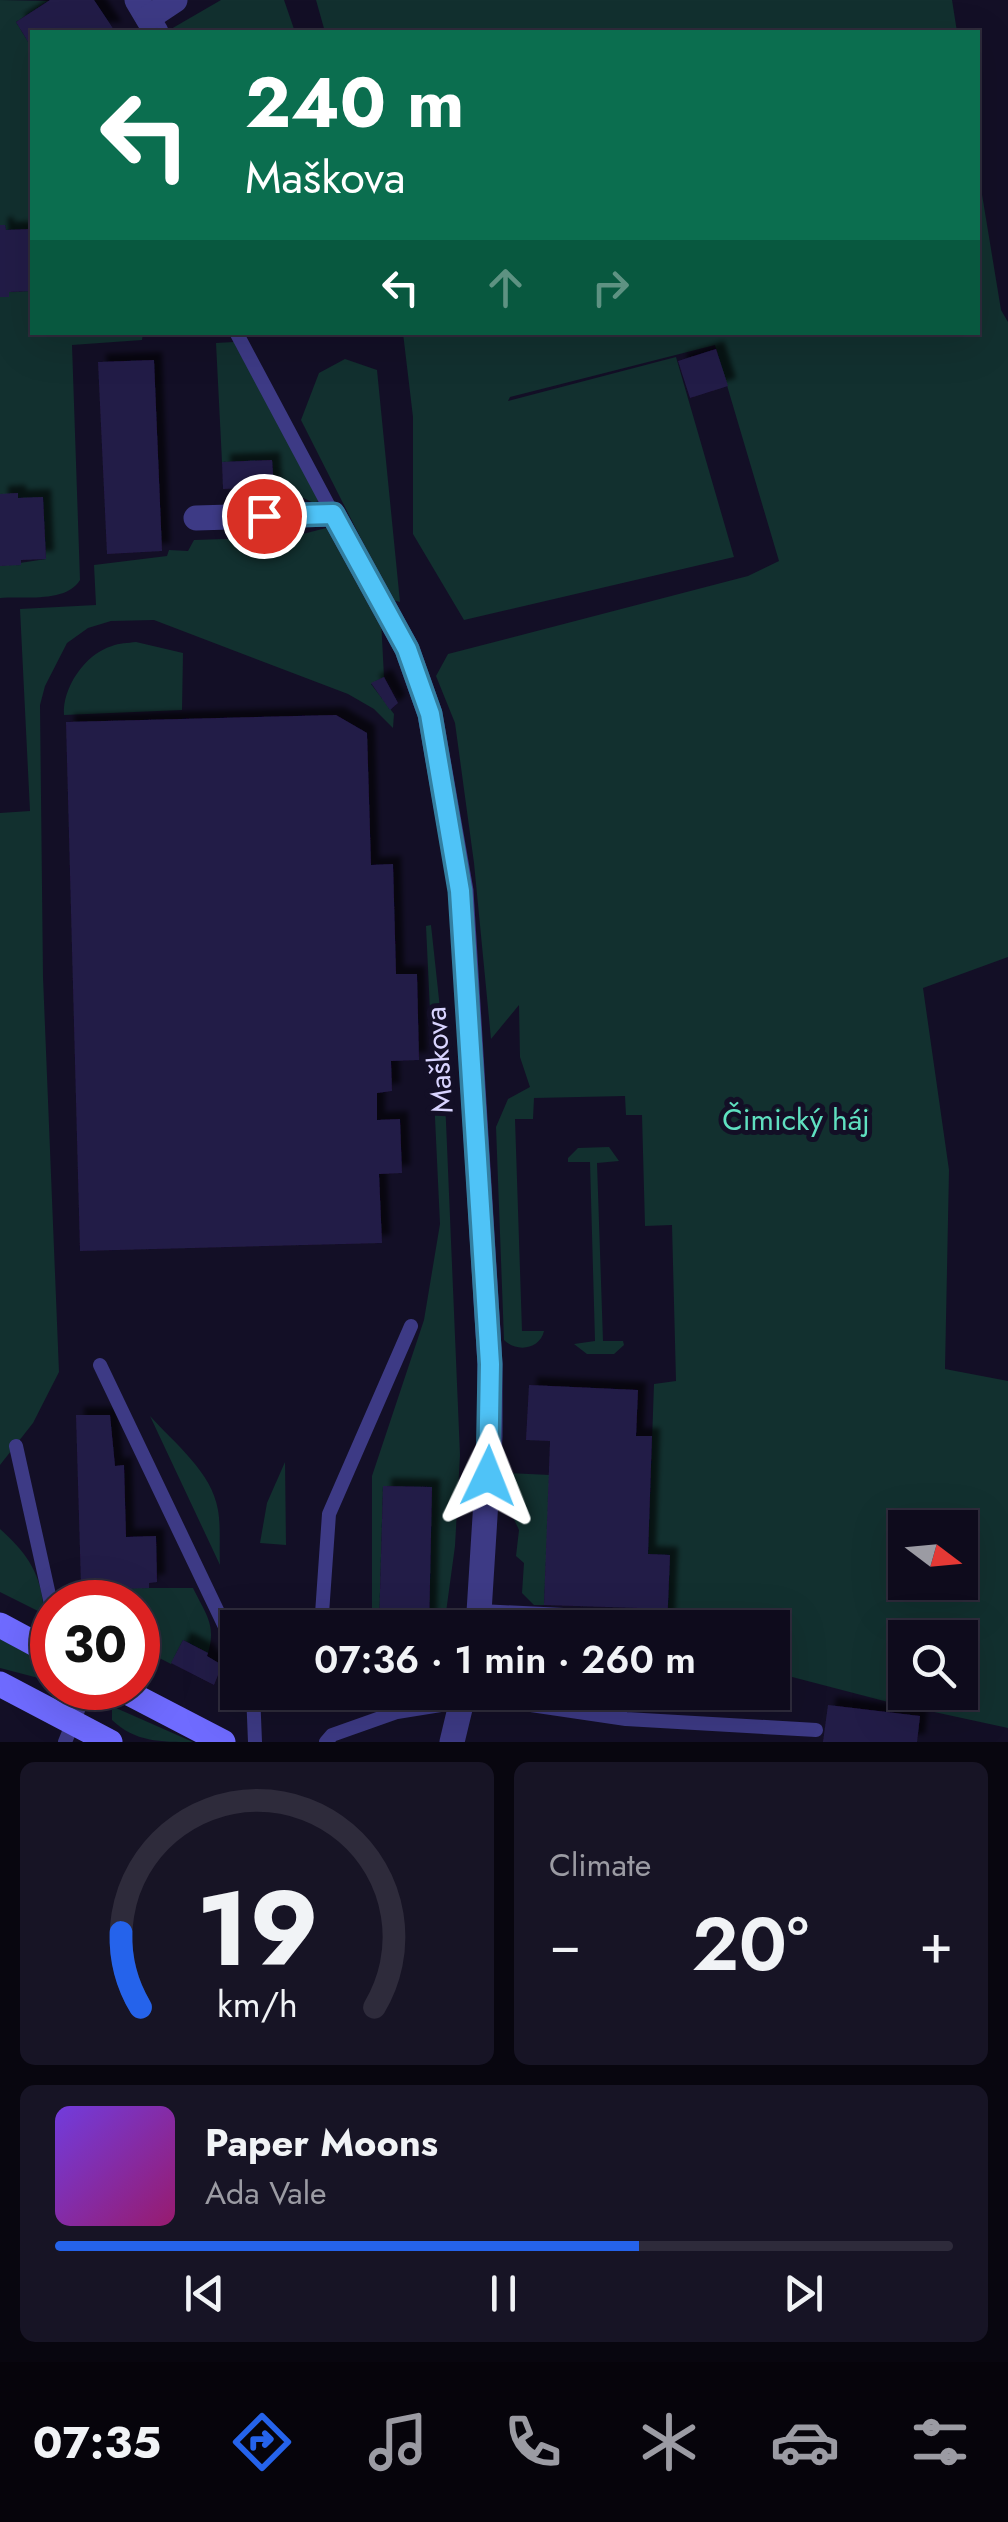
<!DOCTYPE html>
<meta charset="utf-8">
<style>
:root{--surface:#0e0b1c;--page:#171425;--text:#f1f3f6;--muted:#9b9ba3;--line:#2e2b3b;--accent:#2563eb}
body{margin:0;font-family:Jost,sans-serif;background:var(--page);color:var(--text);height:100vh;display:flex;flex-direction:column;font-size:38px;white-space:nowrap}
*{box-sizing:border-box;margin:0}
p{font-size:32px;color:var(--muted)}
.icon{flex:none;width:55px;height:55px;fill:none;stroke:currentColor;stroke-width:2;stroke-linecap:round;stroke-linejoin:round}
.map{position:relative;height:1742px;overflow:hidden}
.details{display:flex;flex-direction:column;gap:20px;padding:20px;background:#08060f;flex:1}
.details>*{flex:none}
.banner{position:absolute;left:30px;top:30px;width:950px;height:305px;border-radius:0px;box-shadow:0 10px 40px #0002,0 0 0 2px var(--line);background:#0b6e4f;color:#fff;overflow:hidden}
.needle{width:65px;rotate:106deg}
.controls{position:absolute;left:888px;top:1510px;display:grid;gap:20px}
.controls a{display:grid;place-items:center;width:90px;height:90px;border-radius:0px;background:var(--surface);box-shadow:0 10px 40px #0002,0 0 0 2px var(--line);font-size:50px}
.speed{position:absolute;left:30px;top:1580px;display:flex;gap:20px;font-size:50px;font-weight:700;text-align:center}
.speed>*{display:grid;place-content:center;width:130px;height:130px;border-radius:50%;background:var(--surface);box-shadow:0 10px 40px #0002,0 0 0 2px var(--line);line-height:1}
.speed .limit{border:15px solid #d22;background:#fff;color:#111}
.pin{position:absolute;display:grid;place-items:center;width:85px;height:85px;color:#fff;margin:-42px;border:5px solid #fff;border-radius:50%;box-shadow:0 2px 10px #0007}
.me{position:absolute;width:110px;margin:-55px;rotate:2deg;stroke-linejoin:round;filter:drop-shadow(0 0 8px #0008)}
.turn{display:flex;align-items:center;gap:35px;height:210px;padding:0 50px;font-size:45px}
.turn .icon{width:130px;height:130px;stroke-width:2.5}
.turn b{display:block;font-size:70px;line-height:85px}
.lanes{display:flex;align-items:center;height:95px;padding:0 50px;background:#0003;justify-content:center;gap:50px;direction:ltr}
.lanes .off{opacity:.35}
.big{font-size:75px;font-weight:600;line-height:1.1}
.details .card{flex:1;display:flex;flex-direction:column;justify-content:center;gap:15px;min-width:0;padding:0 35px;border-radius:15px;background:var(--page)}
.details .dial{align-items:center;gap:0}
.dial svg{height:260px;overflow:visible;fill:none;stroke:var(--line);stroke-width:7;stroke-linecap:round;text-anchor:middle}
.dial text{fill:var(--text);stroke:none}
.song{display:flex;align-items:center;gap:30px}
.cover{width:120px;height:120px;border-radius:15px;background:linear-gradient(135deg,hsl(260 70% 55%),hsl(320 70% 35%))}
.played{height:10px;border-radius:5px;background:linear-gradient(90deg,var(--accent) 65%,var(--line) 65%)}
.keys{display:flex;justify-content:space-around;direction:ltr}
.heat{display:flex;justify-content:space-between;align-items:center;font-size:55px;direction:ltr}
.details .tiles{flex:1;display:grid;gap:20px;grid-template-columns:1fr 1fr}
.card:last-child{grid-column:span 2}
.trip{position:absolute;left:220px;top:1610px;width:570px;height:100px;border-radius:0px;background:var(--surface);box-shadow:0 10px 40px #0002,0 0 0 2px var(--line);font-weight:600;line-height:100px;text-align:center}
.tabs{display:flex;height:160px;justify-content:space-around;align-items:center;background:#06040b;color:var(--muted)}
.tabs .icon{width:70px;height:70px}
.tabs .current{color:var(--accent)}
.tabs b{font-size:45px;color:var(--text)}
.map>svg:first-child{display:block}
.green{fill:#12302f;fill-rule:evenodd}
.building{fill:#241b47;filter:url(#shadow)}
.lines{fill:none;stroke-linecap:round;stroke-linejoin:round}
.service{stroke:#3d3a85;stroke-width:14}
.minor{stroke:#3d3a85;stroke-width:25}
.secondary{stroke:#6f6bff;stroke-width:25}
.route-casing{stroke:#337fa1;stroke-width:25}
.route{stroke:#4fc3f7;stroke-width:18}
.labels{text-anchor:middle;stroke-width:10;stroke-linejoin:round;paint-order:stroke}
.street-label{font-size:30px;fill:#d9d4ff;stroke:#130f26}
.park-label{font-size:30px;fill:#5fe0c0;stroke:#130f26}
</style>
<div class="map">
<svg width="1008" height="1742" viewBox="0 0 1008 1742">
<defs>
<filter id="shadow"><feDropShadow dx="8" dy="-8" stdDeviation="2.5" flood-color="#0009"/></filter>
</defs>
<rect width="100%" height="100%" fill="#130f26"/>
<!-- green -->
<g class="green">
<polygon points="0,0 48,1 16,22 32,48 32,261 31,229 6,230 5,225 0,225"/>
<polygon points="221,0 284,0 295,32 173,32 171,29"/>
<polygon points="316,0 952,0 957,32 325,32"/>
<path d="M 978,170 L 1001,310 L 1008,322 L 1008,957 L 923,988 L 949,1170 L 945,1369 L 1008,1381 L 1008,1728 L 888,1702 L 773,1672 L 772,1628 L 667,1627 L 670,1555 L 648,1554 L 654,1384 L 676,1381 L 672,1225 L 645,1226 L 642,1115 L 626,1115 L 625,1096 L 534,1098 L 533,1119 L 515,1119 L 522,1331 L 544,1331 C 540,1349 517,1353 504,1340 L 496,1127 L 508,1099 L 530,1087 L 520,1057 L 519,1005 L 491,1039 L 474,863 L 455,723 L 436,676 L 448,654 L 748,576 L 779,561 L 715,345 L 510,397 L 508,401 L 676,357 L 734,557 L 464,620 L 413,534 L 413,417 L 403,333 L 978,332 ZM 905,1528 L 960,1528 L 960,1582 L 905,1582 ZM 905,1638 L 960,1638 L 960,1692 L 905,1692 Z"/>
<path d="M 32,291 L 32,332 L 143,333 L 142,340 L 72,345 L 80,580 C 66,603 25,596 0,598 L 0,566 L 46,559 L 43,498 L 18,498 L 0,494 L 0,297 L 8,297 L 9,292 Z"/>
<polygon points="234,342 320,500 314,503 297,495 290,487 274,487 272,460 222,462 216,343"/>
<polygon points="345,359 377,370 400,602 392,600 301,420 319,373"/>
<polygon points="330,527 381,619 384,677 371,684 394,714 393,728 374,709 348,694 154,620 111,621 88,628 67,643 45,686 40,705 43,977 59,1372 33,1423 0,1465 0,813 30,811 20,609 96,605 94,565 167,556 169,550 188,551 194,540 291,537"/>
<path d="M 136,642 L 183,653 L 182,710 L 64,715 C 62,688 85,654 112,646 C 119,643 128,643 136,642 Z"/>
<polygon points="431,925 442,1027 460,1455 455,1546 444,1627 429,1627 432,1487 383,1486 379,1627 372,1627 372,1476 424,1320 440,1224 426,926"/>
<polygon points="609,1147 619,1161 597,1163 603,1341 623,1341 624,1345 614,1354 587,1354 574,1344 595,1341 590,1162 568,1162 568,1158 578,1148"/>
<path d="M 150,1416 C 174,1443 212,1472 218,1510 C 221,1527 219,1547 220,1565 Z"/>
<polygon points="285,1462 286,1545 260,1543 267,1503"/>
<polygon points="506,1473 550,1475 544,1605 534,1605 522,1593 524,1563 516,1556 519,1530 505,1500"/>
<path d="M 0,1529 C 24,1551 39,1569 43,1603 L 43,1608 L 38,1611 L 0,1592 Z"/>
<path d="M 65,1588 L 193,1588 C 205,1613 217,1625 208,1653 L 183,1640 L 171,1664 L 138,1647 L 138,1602 L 65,1602 Z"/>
<polygon points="0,1639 52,1667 50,1681 0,1668"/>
<path d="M 116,1708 L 193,1742 C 160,1742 135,1742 112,1720 L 112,1710 Z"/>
</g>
<!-- building -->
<g class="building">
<polygon points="50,0 94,0 114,30 32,32 32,48 16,22"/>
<polygon points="0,225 5,225 6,230 31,229 32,291 9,292 9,297 0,297"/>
<polygon points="716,349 728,386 690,398 678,361"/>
<polygon points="154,360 162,551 107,554 98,362"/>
<polygon points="272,460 274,487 223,489 222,462"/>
<polygon points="18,493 18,498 43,497 46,559 21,560 21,565 0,566 0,494"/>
<polygon points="384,677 398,703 390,710 371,683"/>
<polygon points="336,715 367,733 371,865 393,864 396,974 417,974 419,1060 391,1061 392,1091 377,1093 377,1120 400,1119 402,1173 379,1174 382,1243 80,1251 66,722"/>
<polygon points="529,1385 638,1390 636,1436 652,1436 648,1554 670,1555 667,1628 638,1628 639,1608 544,1605 550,1441 526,1440"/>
<polygon points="76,1415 110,1415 115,1466 124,1465 126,1537 156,1536 157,1582 149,1583 149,1588 89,1590 89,1584 81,1585"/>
<polygon points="383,1486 432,1487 429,1628 379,1628"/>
<polygon points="183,1640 208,1653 207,1656 222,1665 214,1685 171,1663"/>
<polygon points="828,1705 920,1716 917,1742 823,1742"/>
</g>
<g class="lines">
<!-- service -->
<g class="service">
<polyline points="236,332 333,514"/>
<polyline points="100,1365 238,1654"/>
<polyline points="16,1446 51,1604 48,1619 36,1644"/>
<polyline points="480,1611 625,1618"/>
<polyline points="321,1628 329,1514 411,1326"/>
<polyline points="253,1692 255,1742"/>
<polyline points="65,1742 87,1688"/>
<polyline points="326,1742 332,1735 397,1712 484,1698 626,1719 816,1730"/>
</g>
<!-- minor -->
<g class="minor">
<polyline points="137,0 156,32"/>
<polyline points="148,18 175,0"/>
<polyline points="196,518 333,514 407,649 430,714 461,891 490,1364 490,1437 478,1628"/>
<polyline points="452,1742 464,1692"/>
</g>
<!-- secondary -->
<g class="secondary">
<polyline points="0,1625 52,1653"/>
<polyline points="0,1684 110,1742"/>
<polyline points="119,1688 223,1742"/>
</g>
</g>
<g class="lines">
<defs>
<polyline id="route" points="264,516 333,514 407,649 430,714 460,891 490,1364 488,1476"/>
</defs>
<!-- route casing -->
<use href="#route" class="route-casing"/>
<!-- route -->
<use href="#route" class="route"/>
</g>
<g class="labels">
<!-- street labels -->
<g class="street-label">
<text transform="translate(439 1060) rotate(-94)" y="10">Maškova</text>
</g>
<!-- park labels -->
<g class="park-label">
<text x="796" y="1130">Čimický háj</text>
</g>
</g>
</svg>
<div class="controls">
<a><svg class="needle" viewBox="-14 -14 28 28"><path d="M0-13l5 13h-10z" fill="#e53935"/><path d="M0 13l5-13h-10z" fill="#9b9ba3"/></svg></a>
<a><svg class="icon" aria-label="search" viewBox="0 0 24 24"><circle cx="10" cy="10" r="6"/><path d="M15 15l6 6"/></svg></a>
</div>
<div class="speed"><div class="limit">30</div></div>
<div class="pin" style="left:264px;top:516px;background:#d93025"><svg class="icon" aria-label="arrive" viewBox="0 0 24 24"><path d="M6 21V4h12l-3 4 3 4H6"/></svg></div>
<svg class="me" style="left:488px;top:1476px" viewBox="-20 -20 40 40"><path d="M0-17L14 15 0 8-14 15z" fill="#4fc3f7" stroke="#fff" stroke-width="4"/></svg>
<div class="trip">07:36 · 1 min · 260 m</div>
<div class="banner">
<div class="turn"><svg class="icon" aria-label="left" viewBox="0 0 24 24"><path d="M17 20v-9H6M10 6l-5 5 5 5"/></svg><div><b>240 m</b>Maškova</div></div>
<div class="lanes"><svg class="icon" aria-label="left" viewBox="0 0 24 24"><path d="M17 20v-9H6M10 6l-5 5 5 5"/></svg><svg class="icon off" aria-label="ahead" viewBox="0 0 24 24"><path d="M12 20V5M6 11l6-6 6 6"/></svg><svg class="icon off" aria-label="right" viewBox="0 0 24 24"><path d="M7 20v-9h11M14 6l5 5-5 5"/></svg></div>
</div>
</div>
<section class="details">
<div class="tiles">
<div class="card dial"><svg viewBox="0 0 100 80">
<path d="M14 69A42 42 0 1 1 86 69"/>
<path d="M14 69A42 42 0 0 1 8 46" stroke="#2563eb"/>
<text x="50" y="56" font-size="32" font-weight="700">19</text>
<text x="50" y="72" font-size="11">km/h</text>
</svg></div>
<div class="card"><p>Climate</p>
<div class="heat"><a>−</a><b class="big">20°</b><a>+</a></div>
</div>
<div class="card">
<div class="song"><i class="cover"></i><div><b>Paper Moons</b><p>Ada Vale</p></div></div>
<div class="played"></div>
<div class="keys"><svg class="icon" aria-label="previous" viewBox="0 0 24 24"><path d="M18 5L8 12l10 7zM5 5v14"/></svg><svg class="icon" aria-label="pause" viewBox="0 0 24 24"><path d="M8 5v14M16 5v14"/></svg><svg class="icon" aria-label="next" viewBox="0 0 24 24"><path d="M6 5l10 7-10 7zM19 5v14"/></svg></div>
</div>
</div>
</section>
<nav class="tabs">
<b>07:35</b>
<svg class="icon current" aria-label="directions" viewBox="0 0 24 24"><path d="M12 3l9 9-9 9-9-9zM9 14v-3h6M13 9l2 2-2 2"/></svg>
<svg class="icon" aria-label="music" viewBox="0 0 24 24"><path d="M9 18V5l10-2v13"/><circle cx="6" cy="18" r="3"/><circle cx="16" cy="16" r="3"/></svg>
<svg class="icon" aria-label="phone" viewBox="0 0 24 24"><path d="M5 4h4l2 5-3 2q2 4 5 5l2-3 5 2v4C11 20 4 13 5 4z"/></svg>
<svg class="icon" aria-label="climate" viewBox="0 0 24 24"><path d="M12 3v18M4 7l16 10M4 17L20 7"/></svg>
<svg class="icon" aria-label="car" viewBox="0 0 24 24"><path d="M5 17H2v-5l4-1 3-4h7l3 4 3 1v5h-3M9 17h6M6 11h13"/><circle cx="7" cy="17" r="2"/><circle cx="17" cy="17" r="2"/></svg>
<svg class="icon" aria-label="filters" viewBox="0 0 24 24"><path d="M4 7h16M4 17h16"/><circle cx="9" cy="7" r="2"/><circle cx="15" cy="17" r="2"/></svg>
</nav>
